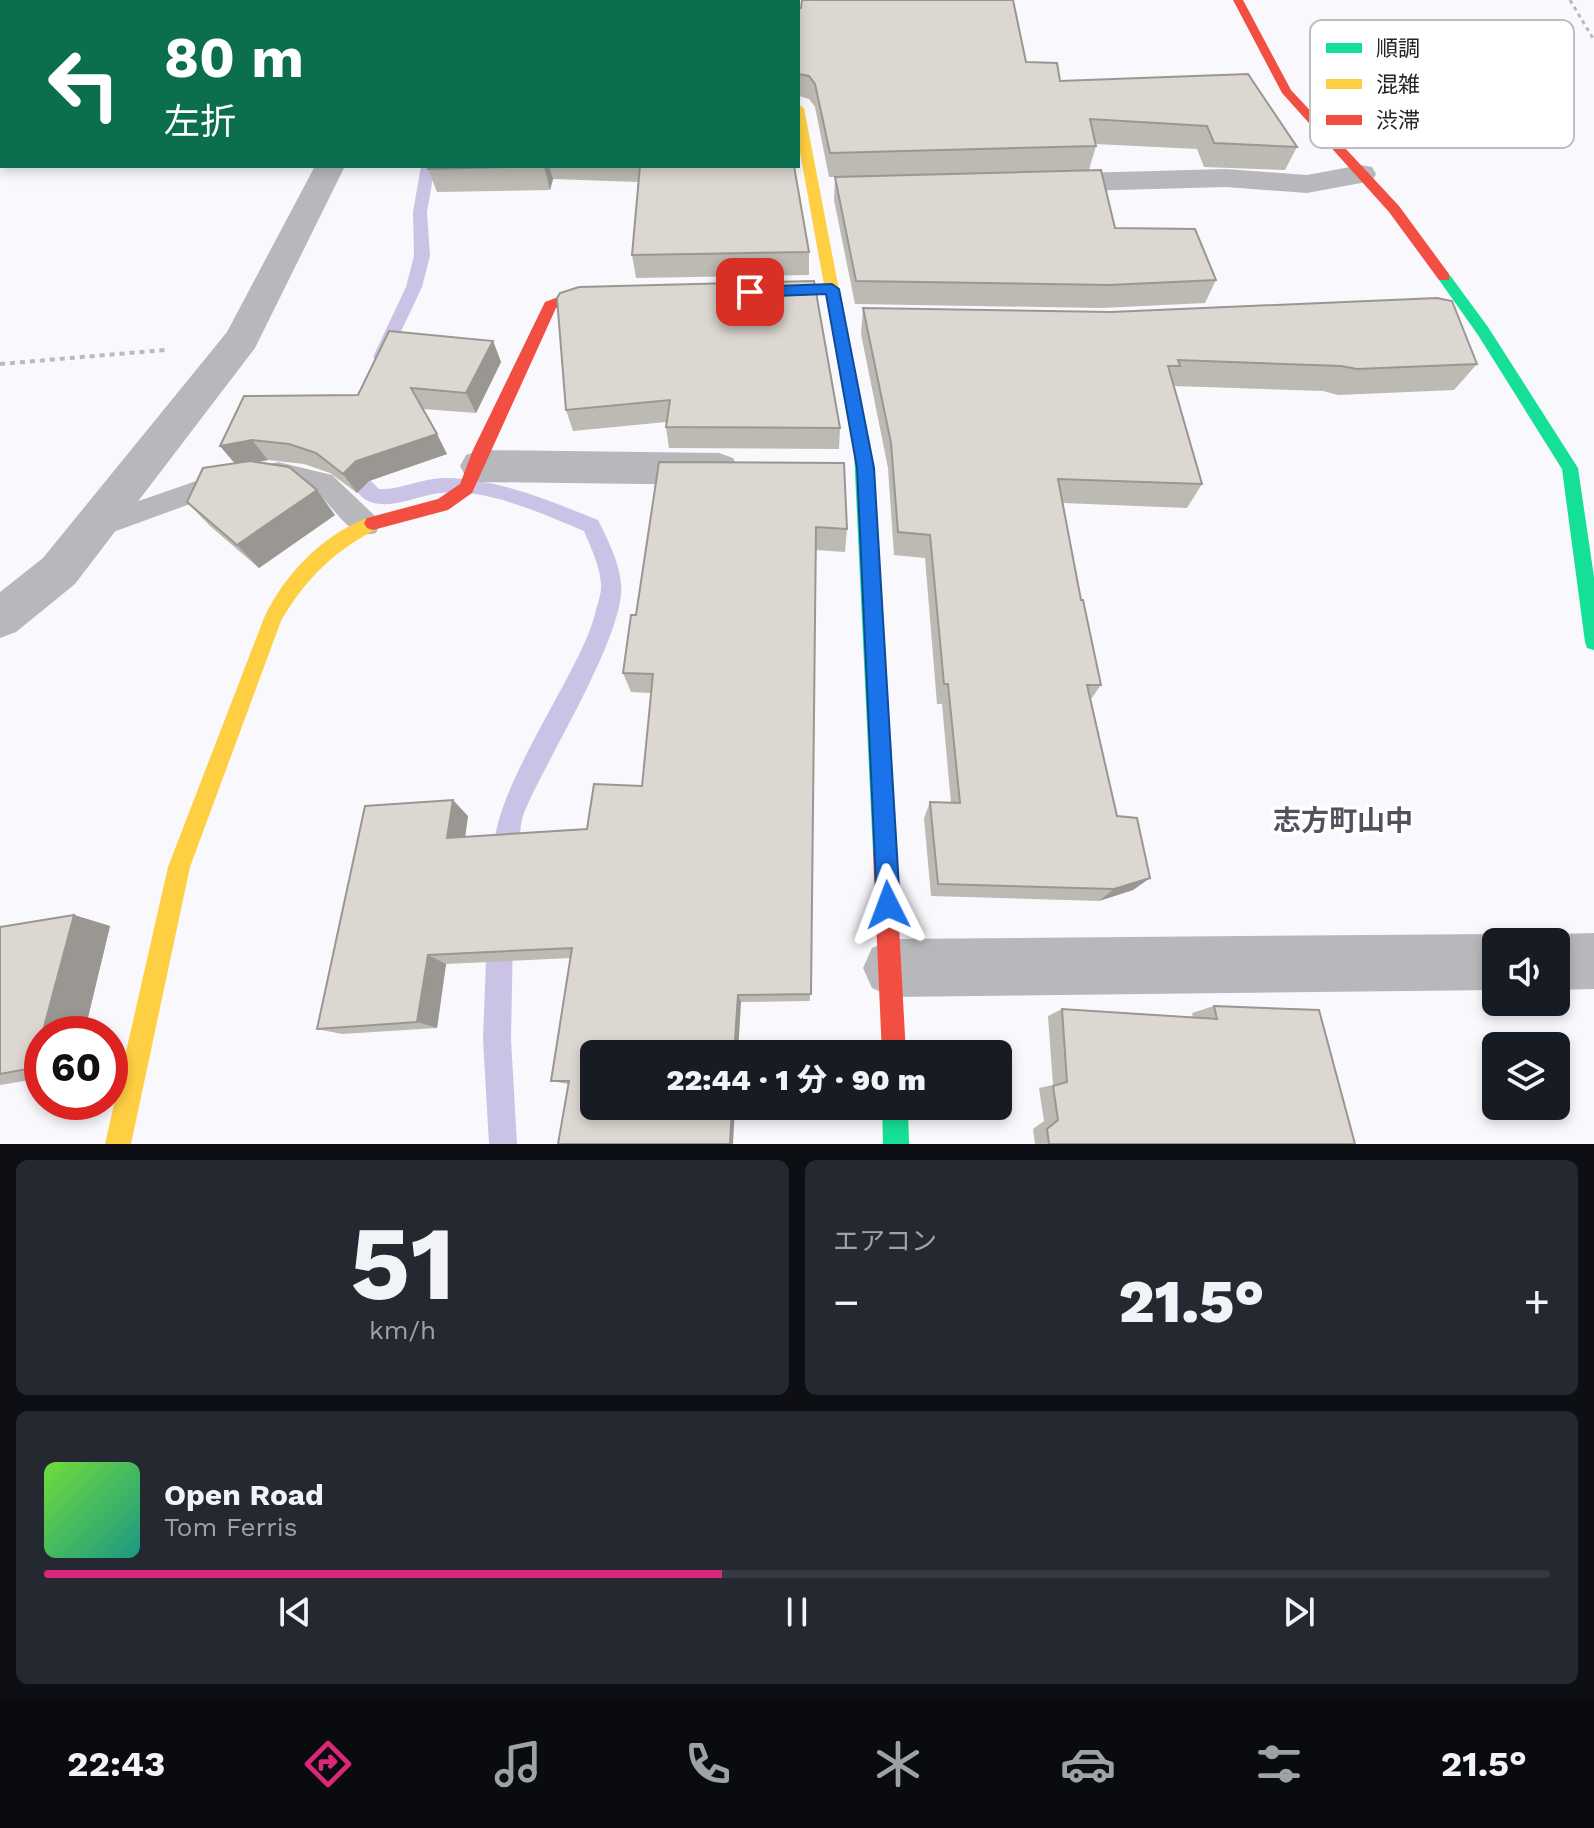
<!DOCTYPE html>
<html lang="ja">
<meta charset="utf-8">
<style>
:root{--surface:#171b24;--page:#242831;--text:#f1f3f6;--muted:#9ea1a6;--line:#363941;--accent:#db2777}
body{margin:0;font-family:"Work Sans","Noto Sans JP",sans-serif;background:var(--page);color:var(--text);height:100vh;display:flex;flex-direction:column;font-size:30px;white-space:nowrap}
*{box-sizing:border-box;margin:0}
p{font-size:26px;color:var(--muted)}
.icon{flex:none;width:44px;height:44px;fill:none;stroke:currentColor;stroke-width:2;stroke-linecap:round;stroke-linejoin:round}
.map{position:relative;height:1144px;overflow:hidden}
.drawer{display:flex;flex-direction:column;gap:16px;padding:16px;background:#0d0f14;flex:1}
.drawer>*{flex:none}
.banner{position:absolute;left:0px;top:0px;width:800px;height:168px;box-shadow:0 4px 12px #0003;background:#0b6e4f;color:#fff;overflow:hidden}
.controls{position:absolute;left:1482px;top:928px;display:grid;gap:16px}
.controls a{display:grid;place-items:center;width:88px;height:88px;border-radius:12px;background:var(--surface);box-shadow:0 4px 12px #0003;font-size:40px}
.speed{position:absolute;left:24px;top:1016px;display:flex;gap:16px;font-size:40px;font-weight:700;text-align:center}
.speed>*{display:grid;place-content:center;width:104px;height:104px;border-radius:50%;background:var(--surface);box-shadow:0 4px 12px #0003;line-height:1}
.speed .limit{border:12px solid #d22;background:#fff;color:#111}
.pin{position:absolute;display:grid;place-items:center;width:68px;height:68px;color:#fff;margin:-34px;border-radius:16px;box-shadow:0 4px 12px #0006}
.me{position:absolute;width:88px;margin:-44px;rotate:357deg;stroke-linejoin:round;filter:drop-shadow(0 0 6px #0008)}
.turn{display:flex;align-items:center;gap:28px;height:168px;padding:0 32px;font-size:36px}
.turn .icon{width:104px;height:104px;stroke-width:2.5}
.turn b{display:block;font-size:56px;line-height:68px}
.big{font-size:60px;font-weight:800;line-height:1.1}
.drawer .card{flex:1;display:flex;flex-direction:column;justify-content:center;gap:12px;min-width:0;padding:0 28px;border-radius:12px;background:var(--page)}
.drawer .dial{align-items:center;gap:0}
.dial b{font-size:104px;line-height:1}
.song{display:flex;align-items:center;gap:24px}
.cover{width:96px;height:96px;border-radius:12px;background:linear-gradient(135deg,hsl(100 70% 55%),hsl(170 70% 35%))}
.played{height:8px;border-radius:4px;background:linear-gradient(90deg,var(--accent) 45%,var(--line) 45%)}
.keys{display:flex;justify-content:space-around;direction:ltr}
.heat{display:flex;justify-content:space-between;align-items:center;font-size:44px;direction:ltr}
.drawer .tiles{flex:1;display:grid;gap:16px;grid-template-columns:1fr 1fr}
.card:last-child{grid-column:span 2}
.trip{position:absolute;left:580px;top:1040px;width:432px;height:80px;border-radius:12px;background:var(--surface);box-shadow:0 4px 12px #0003;font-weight:800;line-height:80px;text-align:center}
.tabs{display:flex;height:128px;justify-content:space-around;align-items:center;background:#090b0e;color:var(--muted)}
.tabs .icon{width:56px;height:56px}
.tabs .active{color:var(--accent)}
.tabs b{font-size:36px;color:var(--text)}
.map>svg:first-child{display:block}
.green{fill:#edeafa}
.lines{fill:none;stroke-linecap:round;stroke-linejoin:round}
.stream{fill:#cbc3e5;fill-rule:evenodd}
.path-far1{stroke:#bab9bc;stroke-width:3;stroke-dasharray:4 4;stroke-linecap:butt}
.path{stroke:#bab9bc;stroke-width:4;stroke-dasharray:5 5;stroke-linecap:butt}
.lane{fill:#b8b7bb;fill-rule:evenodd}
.street{fill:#b8b7bb;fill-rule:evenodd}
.fast{fill:#16e098;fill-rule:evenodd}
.slow{fill:#ffcf43;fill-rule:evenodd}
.jam{fill:#f24e42;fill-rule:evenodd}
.wall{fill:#bdb9b3}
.shaded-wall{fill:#9a9692}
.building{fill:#dcd7d0;stroke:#9a9692;stroke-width:2}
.route{fill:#1a73e8;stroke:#114b97;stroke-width:2}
.labels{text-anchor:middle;stroke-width:7;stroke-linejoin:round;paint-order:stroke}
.quarter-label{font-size:28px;font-weight:bold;fill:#54515e;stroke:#fff}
.key{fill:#fff;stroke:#bebebf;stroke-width:2}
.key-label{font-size:22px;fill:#26252a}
</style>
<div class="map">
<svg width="1594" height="1144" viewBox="0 0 1594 1144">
<rect width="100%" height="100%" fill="#f9f8fc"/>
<!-- green -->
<polygon class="green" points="0,0 339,0 2,2 0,85"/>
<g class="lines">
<!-- stream -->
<g class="stream">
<rect x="473" y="0" width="12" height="2"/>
<polygon points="421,166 435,166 427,212 430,256 422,287 389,357 381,363 373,357 406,287 414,256 413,212"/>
<path d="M 355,455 L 361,457 L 371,481 L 379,489 C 402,490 424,477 447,478 C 499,479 550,501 598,520 C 608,540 619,562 621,583 C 627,631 547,759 526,808 C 517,826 522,849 515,868 L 506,871 L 497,868 C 475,812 580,676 595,614 C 597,605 602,593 601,584 C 600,566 591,548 584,531 C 540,513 488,488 440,493 C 417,495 389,512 366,500 C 354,493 350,474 346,462 Z"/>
<polygon points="500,922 509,926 513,935 511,1039 517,1144 489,1144 483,1039 487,935 491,926"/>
</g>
<!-- path-far1 -->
<polyline class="path-far1" points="1570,0 1594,40"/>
<!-- path -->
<polyline class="path" points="0,364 165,350"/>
<!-- lane -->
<g class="lane">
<path d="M 278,462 L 332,475 L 376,517 L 380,525 L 376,533 C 350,541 335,507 317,493 C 301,480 275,487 257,481 L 253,474 L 257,467 Z"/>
<polygon points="225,471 234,474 238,481 234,488 94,539 84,536 80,528 84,520"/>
</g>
<!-- street -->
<g class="street">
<rect x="369" y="0" width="26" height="2"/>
<polygon points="1361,165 1372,167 1376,174 1372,181 1307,193 1226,187 1044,192 1033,190 1028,183 1033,176 1044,174 1226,169 1307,175"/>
<polygon points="315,166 345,166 255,348 75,584 16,632 0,638 0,592 43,558 227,332"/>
<polygon points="480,450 719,453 733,458 739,469 733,480 719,485 480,482 466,477 460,466 466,455"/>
<polygon points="1594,933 1594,989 1556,990 1556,942 1536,942 1556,934"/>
<polygon points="1496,934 1516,942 1496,942 1496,990 892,997 872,988 863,968 872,948 892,939"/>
</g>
<!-- fast -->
<g class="fast">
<polygon points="1444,272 1449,274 1488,327 1578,468 1594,577 1594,650 1587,648 1585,642 1562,469 1478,335 1437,277"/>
<polygon points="862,445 870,451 895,853 892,861 884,864 876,861 873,853 854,451"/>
<polygon points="882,1106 908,1106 909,1144 883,1144"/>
</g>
<!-- slow -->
<g class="slow">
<polygon points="769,0 779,0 780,2 770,2"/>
<polygon points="798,104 804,108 870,451 862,457 854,451 798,141"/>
<path d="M 373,516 L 379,518 L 382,523 L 379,528 C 336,549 305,579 281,621 L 190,867 L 131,1144 L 105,1144 L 168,867 L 264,618 C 285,573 325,532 373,516 Z"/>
</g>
<!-- jam -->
<g class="jam">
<polygon points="1233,0 1243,0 1291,90 1399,206 1449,274 1449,280 1439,280 1389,212 1282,93"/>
<polygon points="617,289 624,294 622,297 576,301 556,308 472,493 448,510 373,530 367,528 364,523 367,518 438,499 460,484 473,450 545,302 574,291"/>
<polygon points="884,842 892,845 895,853 906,1054 882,1054 873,853 876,845"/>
</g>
</g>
<!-- wall -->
<g class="wall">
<polygon points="798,8 1026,62 1060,81 1297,147 1285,170 1204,167 1197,149 1095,144 1096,146 1089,170 829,177 815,107 809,99 799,96"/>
<polygon points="429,166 794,166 809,252 809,275 636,278 632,255 638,182 553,179 550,190 437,192 428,169"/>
<polygon points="835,177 1115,228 1216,280 1205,303 1101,308 855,304 834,200"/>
<polygon points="557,298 840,428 839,449 669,448 666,427 666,422 573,431 566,410"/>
<polygon points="863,308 1477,364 1454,390 1338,395 1323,391 1174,386 1202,484 1187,508 1063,503 1081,600 1101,685 1091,699 1117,816 1150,878 1133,890 1099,901 931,896 924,818 930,802 951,803 942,704 937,704 925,558 894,555 888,468 861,334"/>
<polygon points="493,341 501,362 476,413 423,409 447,454 369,481 357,493 330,473 304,464 268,460 256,462 335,515 259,568 210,526 187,502 235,463 220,446 358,395"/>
<polygon points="659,462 847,529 845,552 816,550 810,1001 741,1002 568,1084 551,1081 571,958 446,964 437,1028 342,1034 317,1029 468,816 465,837 587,829 642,786 651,693 631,692 623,673 636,615"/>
<polygon points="74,915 110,926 84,1034 42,1034 42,1078 0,1085 0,927"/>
<polygon points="1214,1006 1355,1144 1035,1144 1033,1129 1044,1121 1039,1088 1053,1085 1048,1016 1062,1009 1193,1017 1192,1013"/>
</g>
<!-- shaded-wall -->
<g class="shaded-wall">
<polygon points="544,166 549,166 553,179 550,190"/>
<polygon points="493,341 501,362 476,413 466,393"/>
<polygon points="437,434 447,454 369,481 357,493 343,474 356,461"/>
<polygon points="252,440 268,460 237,466 220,446"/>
<polygon points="317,490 335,515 259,568 237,545"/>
<polygon points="453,800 468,816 463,852 447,838"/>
<polygon points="1150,878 1133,890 1099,901 1114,889"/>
<polygon points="74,915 110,926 84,1034 42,1034"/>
<polygon points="428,955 446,964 437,1028 417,1022"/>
<polygon points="738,995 741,1002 738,1054 734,1054"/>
<polygon points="42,1034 42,1069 33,1068"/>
<polygon points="732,1106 735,1106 733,1144 730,1144"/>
</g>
<!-- building -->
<g class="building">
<polygon points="568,0 622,0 621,2 567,2"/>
<polygon points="802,0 1013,0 1026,62 1057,63 1060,81 1248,74 1297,147 1214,143 1207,126 1090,119 1096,146 830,153 815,84 809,76 798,74 798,8 801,8"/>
<polygon points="429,166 544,166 428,169"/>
<polygon points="640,166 794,166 809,252 632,255"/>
<polygon points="1101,170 1115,228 1195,229 1216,280 1109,285 856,281 835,177"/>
<polygon points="814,281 840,428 666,427 670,400 566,410 557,298 560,293 579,287"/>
<polygon points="1437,298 1452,301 1477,364 1357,369 1341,366 1178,360 1180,366 1168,366 1202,484 1058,479 1081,600 1083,600 1101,685 1087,685 1117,816 1137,818 1150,878 1114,889 938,884 930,802 960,803 948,684 944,684 930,535 898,532 891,443 863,308 1111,312"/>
<polygon points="389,331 493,341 466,393 411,388 437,434 356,461 343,474 316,453 289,444 252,440 220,446 244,396 358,395"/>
<polygon points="250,461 289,467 317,490 237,545 187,502 203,468"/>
<polygon points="659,462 844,463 847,529 816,527 811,994 738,995 734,1054 594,1054 594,1106 732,1106 730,1144 558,1144 569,1081 551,1081 572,948 428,955 417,1022 317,1029 365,806 453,800 447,838 587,829 594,784 642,786 653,674 623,673 631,615 636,615"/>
<polygon points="74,915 33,1068 0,1074 0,927"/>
<polygon points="1214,1006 1319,1010 1355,1144 1049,1144 1047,1129 1058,1120 1053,1086 1067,1082 1062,1009 1217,1019"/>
</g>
<!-- route -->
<polygon class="route" points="832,284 839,289 874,468 900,905 896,913 888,917 880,913 877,905 857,468 826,294 750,297 743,292 750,287"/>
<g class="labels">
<!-- quarter labels -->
<g class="quarter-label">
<text x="1343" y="830">志方町山中</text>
</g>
</g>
<!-- legend -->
<rect x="1310" y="20" width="264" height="128" rx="12" class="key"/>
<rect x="1326" y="43" width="36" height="10" fill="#16e098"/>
<rect x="1326" y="79" width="36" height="10" fill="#ffcf43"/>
<rect x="1326" y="115" width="36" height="10" fill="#f24e42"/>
<g class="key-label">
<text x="1376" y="56">順調</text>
<text x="1376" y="92">混雑</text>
<text x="1376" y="128">渋滞</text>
</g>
</svg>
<div class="controls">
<a><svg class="icon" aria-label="sound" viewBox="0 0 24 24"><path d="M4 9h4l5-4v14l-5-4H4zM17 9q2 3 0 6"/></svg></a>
<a><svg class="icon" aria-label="layers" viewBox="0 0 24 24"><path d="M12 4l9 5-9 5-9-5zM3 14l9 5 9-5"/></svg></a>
</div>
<div class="speed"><div class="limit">60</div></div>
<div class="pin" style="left:750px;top:292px;background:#d93025"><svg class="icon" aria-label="arrive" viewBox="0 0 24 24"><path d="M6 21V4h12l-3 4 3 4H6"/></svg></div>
<svg class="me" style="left:888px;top:905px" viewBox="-20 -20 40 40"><path d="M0-17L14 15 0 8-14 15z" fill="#1a73e8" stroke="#fff" stroke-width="4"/></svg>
<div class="trip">22:44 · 1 分 · 90 m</div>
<div class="banner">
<div class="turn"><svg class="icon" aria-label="left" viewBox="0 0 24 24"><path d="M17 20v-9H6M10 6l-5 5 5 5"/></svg><div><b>80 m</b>左折</div></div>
</div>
</div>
<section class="drawer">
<div class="tiles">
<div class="card dial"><b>51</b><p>km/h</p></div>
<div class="card"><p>エアコン</p>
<div class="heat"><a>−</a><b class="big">21.5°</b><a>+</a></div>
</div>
<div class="card">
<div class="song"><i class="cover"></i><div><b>Open Road</b><p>Tom Ferris</p></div></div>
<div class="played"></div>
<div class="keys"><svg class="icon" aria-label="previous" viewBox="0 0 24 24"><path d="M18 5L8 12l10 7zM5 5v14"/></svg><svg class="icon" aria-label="pause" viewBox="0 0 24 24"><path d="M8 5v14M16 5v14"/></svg><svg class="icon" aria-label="next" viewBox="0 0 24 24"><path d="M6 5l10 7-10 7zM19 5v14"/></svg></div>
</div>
</div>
</section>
<nav class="tabs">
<b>22:43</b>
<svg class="icon active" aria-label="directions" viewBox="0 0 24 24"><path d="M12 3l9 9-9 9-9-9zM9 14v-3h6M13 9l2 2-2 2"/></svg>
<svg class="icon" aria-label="music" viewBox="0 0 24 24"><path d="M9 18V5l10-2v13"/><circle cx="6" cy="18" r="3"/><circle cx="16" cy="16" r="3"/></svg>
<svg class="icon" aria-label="phone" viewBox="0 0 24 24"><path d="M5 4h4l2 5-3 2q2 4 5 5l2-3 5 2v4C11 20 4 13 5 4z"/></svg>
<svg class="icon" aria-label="climate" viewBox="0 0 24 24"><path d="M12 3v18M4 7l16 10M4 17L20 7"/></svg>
<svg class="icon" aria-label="car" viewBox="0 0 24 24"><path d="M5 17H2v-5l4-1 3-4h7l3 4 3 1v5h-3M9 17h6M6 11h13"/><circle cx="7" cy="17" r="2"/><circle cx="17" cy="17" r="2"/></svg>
<svg class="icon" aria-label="filters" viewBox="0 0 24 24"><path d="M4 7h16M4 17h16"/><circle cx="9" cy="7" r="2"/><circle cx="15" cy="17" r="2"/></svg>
<b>21.5°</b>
</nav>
